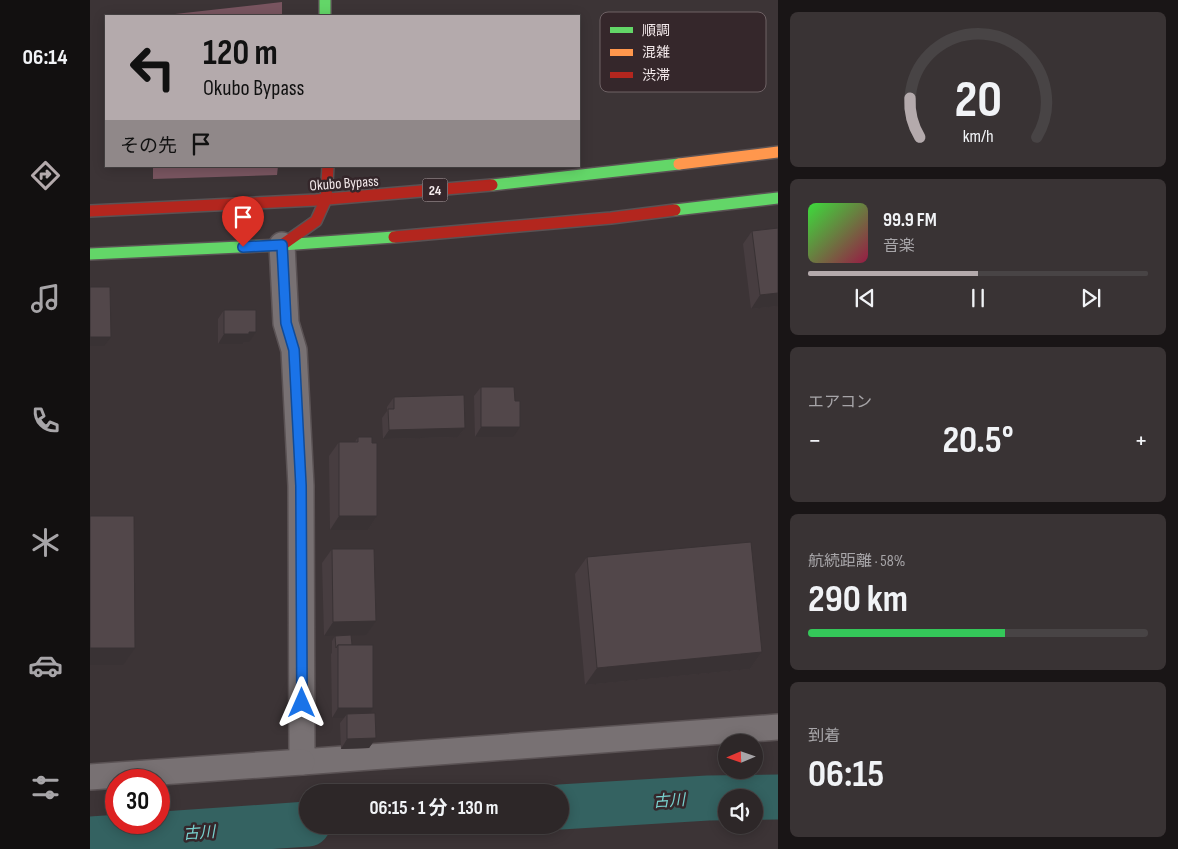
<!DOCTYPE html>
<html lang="ja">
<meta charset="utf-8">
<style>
:root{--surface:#2d2728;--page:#393334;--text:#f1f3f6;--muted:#a7a5a8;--line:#484445;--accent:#b4aaac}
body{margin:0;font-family:"Sofia Sans Condensed","Noto Sans JP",sans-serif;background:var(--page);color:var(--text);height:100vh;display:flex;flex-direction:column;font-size:19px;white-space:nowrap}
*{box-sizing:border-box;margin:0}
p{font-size:16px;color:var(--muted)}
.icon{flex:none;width:28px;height:28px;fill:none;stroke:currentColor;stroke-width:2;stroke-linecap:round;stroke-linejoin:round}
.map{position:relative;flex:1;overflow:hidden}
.drawer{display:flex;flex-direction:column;gap:12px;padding:12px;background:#191516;width:400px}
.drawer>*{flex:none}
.top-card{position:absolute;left:15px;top:15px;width:475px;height:152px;border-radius:0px;box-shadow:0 2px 12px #0003,0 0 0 1px var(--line);background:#b4aaac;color:#111;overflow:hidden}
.needle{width:32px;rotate:268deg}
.tools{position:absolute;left:628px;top:734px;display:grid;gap:10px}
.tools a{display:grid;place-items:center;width:45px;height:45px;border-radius:50%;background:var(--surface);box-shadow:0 2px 12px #0003,0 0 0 1px var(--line);font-size:25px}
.speed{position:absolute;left:15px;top:769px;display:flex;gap:10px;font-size:25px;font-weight:700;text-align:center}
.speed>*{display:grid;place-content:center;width:65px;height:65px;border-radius:50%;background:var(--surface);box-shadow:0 2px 12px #0003,0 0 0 1px var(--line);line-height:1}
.speed .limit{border:8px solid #d22;background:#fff;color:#111}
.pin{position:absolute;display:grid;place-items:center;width:42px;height:42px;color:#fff;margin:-51px -21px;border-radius:50% 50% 50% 0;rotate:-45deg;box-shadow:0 0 5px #0007}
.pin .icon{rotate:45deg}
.me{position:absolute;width:55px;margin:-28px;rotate:0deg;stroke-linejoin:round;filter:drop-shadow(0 0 4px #0008)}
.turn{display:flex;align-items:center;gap:18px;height:105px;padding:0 15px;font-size:22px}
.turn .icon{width:65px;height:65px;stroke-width:2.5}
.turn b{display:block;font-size:35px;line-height:42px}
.then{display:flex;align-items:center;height:48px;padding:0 15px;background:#0003;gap:10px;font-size:19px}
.big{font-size:38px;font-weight:700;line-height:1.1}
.drawer .tile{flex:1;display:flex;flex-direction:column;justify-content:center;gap:8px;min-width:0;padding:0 18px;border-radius:8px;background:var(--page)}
.drawer .dial{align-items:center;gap:0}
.dial svg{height:130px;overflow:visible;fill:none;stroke:var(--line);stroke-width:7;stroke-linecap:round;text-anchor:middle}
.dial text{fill:var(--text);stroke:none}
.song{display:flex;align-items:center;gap:15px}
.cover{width:60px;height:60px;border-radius:8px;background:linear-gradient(135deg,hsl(120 70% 55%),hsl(340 70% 35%))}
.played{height:5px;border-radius:2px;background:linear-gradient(90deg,var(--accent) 50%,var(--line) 50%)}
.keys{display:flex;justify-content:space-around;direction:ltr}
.heat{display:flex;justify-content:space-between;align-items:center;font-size:28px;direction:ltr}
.charge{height:8px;border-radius:4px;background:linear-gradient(90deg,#34c759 58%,var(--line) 0)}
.trip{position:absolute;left:209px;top:784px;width:270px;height:50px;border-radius:25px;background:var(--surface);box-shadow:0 2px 12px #0003,0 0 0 1px var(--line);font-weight:700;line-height:50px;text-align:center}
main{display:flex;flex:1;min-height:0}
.tabs{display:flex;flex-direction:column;width:90px;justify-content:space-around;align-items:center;background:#121010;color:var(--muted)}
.tabs .icon{width:35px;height:35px}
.tabs .active{color:var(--accent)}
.tabs b{font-size:22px;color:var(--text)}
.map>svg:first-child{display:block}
.forest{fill:#795560}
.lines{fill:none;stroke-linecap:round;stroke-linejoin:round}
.river{stroke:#346261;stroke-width:45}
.street-casing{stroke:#5a5254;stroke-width:28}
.fast-casing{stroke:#5a5254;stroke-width:14}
.slow-casing{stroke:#5a5254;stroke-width:14}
.jam-casing{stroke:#5a5254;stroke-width:14}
.street{stroke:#787173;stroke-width:25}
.fast{stroke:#63d668;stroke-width:11}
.slow{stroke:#ff974d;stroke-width:11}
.jam{stroke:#b3261e;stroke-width:11}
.wall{fill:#473d40}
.shaded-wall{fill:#393234}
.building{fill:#52474a;stroke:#393234}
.route-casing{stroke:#114b97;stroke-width:12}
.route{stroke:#1a73e8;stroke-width:9}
.labels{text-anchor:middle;stroke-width:5;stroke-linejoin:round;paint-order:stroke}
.shield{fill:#35272b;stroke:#bbb0b2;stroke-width:1}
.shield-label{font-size:14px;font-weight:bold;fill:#f4eaec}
.street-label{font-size:15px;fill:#f4eaec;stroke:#35272b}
.water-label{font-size:16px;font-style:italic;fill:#78d0cd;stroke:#35272b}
.key{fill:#35272b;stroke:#6e6265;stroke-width:1}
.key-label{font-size:14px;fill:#f4eaec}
</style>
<main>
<nav class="tabs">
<b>06:14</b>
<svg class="icon active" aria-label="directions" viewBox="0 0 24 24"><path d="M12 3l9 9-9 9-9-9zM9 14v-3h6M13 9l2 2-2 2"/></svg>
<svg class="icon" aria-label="music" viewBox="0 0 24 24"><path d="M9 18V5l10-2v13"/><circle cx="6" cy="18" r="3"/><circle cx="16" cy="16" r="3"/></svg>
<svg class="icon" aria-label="phone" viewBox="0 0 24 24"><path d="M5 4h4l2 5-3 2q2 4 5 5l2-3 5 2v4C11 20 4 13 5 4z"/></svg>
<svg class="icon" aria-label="climate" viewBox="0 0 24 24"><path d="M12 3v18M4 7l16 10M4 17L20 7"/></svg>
<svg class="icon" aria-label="car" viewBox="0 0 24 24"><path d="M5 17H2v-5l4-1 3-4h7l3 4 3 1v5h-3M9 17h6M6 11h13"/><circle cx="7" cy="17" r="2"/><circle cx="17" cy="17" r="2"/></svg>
<svg class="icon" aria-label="filters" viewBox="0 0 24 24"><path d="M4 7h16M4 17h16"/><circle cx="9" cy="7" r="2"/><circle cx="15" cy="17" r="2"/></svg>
</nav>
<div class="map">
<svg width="688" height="849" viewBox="0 0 688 849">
<rect width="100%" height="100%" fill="#3c3436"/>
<!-- forest -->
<g class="forest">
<polygon points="192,2 192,16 67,16"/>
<polygon points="63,166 188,166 187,175 63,179"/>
</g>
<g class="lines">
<!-- river -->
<g class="river">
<polyline points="470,807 618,798 688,797"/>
<polyline points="0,839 218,824"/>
</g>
<defs>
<g id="street">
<polyline points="192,245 196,323 204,350 211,486 212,762 688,727"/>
<polyline points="0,777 212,762"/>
</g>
<g id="fast">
<polyline points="235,0 235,16"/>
<polyline points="402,185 589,164"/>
<polyline points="585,210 688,198"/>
<polyline points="0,254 192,245 304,237"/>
</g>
<polyline id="slow" points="589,164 688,152"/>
<g id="jam">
<polyline points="0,211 226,200 402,185"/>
<polyline points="304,237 521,218 585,210"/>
<polyline points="192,245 226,221 236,199 238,166"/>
</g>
</defs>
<!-- street casing -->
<use href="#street" class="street-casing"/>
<!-- fast casing -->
<use href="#fast" class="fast-casing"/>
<!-- slow casing -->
<use href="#slow" class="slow-casing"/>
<!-- jam casing -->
<use href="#jam" class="jam-casing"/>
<!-- street -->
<use href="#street" class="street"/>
<!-- fast -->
<use href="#fast" class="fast"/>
<!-- slow -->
<use href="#slow" class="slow"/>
<!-- jam -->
<use href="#jam" class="jam"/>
</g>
<!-- wall -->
<g class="wall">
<polygon points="662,231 688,306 661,309 653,244"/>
<polygon points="134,310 159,342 154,342 153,344 128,344 128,319"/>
<polygon points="391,387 423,437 385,437 384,396"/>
<polygon points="304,397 375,428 368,437 293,439 292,418 297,411 297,407"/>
<polygon points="268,437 287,516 278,530 240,530 239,456 249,442 265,442"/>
<polygon points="242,549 276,635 261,635 262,645 280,713 286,738 279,748 251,749 250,723 254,718 242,718 241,654 242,653 242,641 245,636 251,635 234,636 232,563"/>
<polygon points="497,557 672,652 660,669 495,685 485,574"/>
</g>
<!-- shaded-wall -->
<g class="shaded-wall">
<polygon points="688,293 688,306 661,309 670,295"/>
<polygon points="166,332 159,342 154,342 153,344 128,344 134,334"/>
<polygon points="0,337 21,337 14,346 0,346"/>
<polygon points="391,427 430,427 423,437 385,437"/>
<polygon points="375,428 368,437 293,439 299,430"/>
<polygon points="249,516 287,516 278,530 240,530"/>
<polygon points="286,621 276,635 234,636 243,622"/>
<polygon points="0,648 45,648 33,665 0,665"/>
<polygon points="672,652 660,669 495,685 507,668"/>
<polygon points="248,708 283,708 277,718 257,714 254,718 242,718"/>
<polygon points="286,738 279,748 251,749 257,739"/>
</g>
<!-- building -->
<g class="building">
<polygon points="688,228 688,293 670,295 662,231"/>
<polygon points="0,287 20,287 21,337 0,337"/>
<polygon points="134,310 166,310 166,332 159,332 159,334 134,334"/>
<polygon points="391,387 424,387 425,401 430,401 430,427 391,427"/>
<polygon points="374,395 375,428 299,430 298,409 304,409 304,397"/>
<polygon points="268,437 282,437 282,443 287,443 287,516 249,516 249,442 268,442"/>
<polygon points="0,516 44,516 45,648 0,648"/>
<polygon points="661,542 672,652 507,668 497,557"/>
<polygon points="242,549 284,549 286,621 243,622"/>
<polygon points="261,635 262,645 248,645 246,648 245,636"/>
<rect x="248" y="645" width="35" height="63"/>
<polygon points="285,713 286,738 257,739 257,714"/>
</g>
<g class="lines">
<defs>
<polyline id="route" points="153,247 192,245 196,323 204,350 211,486 212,703"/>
</defs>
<!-- route casing -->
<use href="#route" class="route-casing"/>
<!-- route -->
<use href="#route" class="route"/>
</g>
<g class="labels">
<!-- shield labels -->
<rect class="shield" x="332.5" y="178.5" width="25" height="23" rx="4"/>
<g class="shield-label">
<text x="345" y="195">24</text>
</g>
<!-- street labels -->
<g class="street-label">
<text transform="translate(254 183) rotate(-4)" y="5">Okubo Bypass</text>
</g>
<!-- water labels -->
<g class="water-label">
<text transform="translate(579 800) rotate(-4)" y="6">古川</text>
<text transform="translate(109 832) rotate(-4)" y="6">古川</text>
</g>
</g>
<!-- legend -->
<rect x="510" y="12" width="166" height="80" rx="8" class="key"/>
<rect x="520" y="27" width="23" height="6" fill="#63d668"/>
<rect x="520" y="49" width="23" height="7" fill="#ff974d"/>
<rect x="520" y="72" width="23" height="6" fill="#b3261e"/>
<g class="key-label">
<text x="552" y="35">順調</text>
<text x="552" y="57">混雑</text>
<text x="552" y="80">渋滞</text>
</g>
</svg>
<div class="tools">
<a><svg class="needle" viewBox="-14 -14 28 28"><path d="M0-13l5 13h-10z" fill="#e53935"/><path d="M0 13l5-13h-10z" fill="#a7a5a8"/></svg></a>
<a><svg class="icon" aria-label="sound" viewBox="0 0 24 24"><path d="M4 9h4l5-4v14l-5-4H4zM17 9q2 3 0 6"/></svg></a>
</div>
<div class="speed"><div class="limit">30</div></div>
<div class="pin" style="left:153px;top:247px;background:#d93025"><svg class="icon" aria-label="arrive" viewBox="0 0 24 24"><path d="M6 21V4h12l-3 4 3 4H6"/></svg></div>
<svg class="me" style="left:212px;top:703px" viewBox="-20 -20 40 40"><path d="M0-17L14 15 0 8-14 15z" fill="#1a73e8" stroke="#fff" stroke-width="4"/></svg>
<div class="trip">06:15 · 1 分 · 130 m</div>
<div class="top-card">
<div class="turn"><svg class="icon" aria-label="left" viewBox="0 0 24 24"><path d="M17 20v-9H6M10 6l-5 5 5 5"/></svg><div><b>120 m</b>Okubo Bypass</div></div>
<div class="then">その先<svg class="icon" aria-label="arrive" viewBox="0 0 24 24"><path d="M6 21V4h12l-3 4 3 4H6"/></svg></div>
</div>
</div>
<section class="drawer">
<div class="tile dial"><svg viewBox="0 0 100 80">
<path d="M14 69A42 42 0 1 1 86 69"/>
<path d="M14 69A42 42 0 0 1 8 45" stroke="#b4aaac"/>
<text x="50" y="56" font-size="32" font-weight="700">20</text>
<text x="50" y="72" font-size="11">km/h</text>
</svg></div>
<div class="tile">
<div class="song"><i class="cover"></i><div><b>99.9 FM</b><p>音楽</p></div></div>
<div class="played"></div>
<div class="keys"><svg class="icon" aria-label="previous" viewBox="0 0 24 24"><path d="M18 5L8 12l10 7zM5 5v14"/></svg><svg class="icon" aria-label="pause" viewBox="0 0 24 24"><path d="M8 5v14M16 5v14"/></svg><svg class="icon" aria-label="next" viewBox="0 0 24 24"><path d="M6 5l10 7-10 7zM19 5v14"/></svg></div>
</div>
<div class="tile"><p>エアコン</p>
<div class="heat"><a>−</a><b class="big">20.5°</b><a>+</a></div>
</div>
<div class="tile"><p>航続距離 · 58%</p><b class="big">290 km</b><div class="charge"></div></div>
<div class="tile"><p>到着</p><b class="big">06:15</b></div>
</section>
</main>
